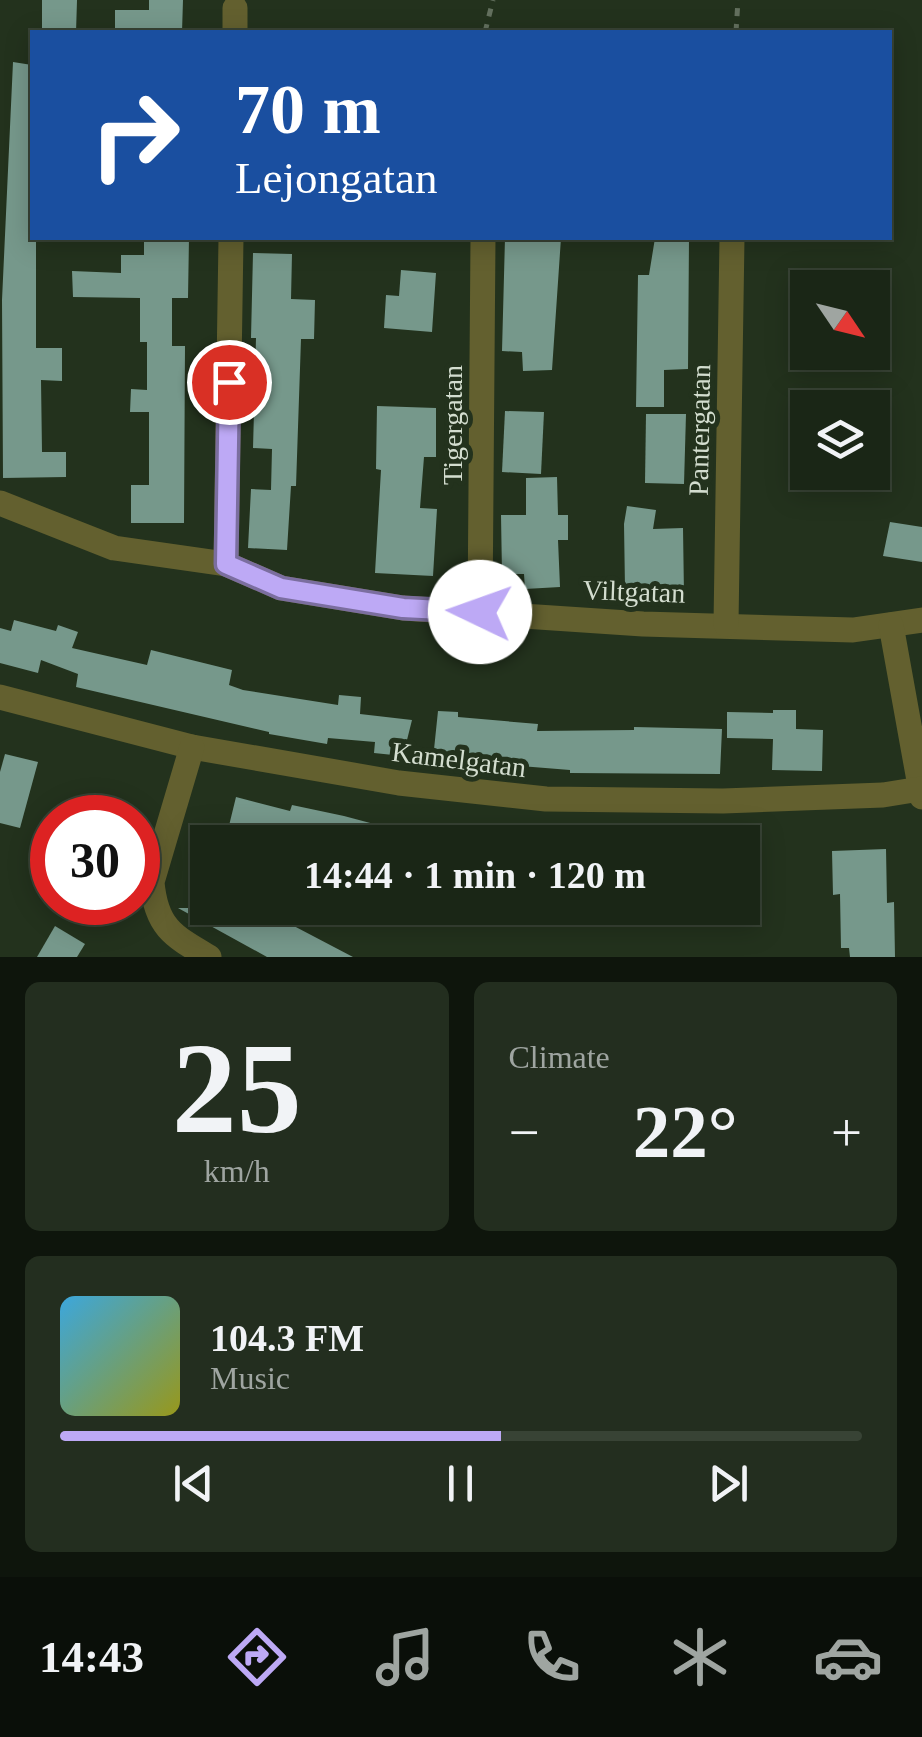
<!DOCTYPE html>
<meta charset="utf-8">
<style>
:root{--surface:#1a2616;--page:#232e1f;--text:#f1f3f6;--muted:#9fa5a1;--line:#384335;--accent:#bda9f5}
body{margin:0;font-family:Georgia,serif;background:var(--page);color:var(--text);height:100vh;display:flex;flex-direction:column;font-size:38px;white-space:nowrap}
*{box-sizing:border-box;margin:0}
p{font-size:32px;color:var(--muted)}
.icon{flex:none;width:55px;height:55px;fill:none;stroke:currentColor;stroke-width:2;stroke-linecap:round;stroke-linejoin:round}
.map{position:relative;height:957px;overflow:hidden}
.drawer{display:flex;flex-direction:column;gap:25px;padding:25px;background:#0e150c;flex:1}
.drawer>*{flex:none}
.banner{position:absolute;left:30px;top:30px;width:862px;height:210px;border-radius:0px;box-shadow:0 5px 25px #0003,0 0 0 2px var(--line);background:#1a4fa0;color:#fff;overflow:hidden}
.needle{width:65px;rotate:125deg}
.buttons{position:absolute;left:790px;top:270px;display:grid;gap:20px}
.buttons a{display:grid;place-items:center;width:100px;height:100px;border-radius:0px;background:var(--surface);box-shadow:0 5px 25px #0003,0 0 0 2px var(--line);font-size:50px}
.speed{position:absolute;left:30px;top:795px;display:flex;gap:20px;font-size:50px;font-weight:700;text-align:center}
.speed>*{display:grid;place-content:center;width:130px;height:130px;border-radius:50%;background:var(--surface);box-shadow:0 5px 25px #0003,0 0 0 2px var(--line);line-height:1}
.speed .limit{border:15px solid #d22;background:#fff;color:#111}
.pin{position:absolute;display:grid;place-items:center;width:85px;height:85px;color:#fff;margin:-42px;border:5px solid #fff;border-radius:50%;box-shadow:0 2px 10px #0007}
.me{position:absolute;width:110px;margin:-55px;rotate:273deg;stroke-linejoin:round;filter:drop-shadow(0 0 8px #0008)}
.turn{display:flex;align-items:center;gap:35px;height:210px;padding:0 40px;font-size:45px}
.turn .icon{width:130px;height:130px;stroke-width:2.5}
.turn b{display:block;font-size:70px;line-height:85px}
.big{font-size:75px;font-weight:600;line-height:1.1}
.drawer .card{flex:1;display:flex;flex-direction:column;justify-content:center;gap:15px;min-width:0;padding:0 35px;border-radius:15px;background:var(--page)}
.drawer .dial{align-items:center;gap:0}
.dial b{font-size:130px;line-height:1}
.song{display:flex;align-items:center;gap:30px}
.cover{width:120px;height:120px;border-radius:15px;background:linear-gradient(135deg,hsl(200 70% 55%),hsl(60 70% 35%))}
.played{height:10px;border-radius:5px;background:linear-gradient(90deg,var(--accent) 55%,var(--line) 55%)}
.keys{display:flex;justify-content:space-around;direction:ltr}
.heat{display:flex;justify-content:space-between;align-items:center;font-size:55px;direction:ltr}
.drawer .tiles{flex:1;display:grid;gap:25px;grid-template-columns:1fr 1fr}
.card:last-child{grid-column:span 2}
.trip{position:absolute;left:190px;top:825px;width:570px;height:100px;border-radius:0px;background:var(--surface);box-shadow:0 5px 25px #0003,0 0 0 2px var(--line);font-weight:600;line-height:100px;text-align:center}
.tabs{display:flex;height:160px;justify-content:space-around;align-items:center;background:#0a0f09;color:var(--muted)}
.tabs .icon{width:70px;height:70px}
.tabs .current{color:var(--accent)}
.tabs b{font-size:45px;color:var(--text)}
.map>svg:first-child{display:block}
.building{fill:#76988b}
.lines{fill:none;stroke-linecap:round;stroke-linejoin:round}
.path{stroke:#63705e;stroke-width:5;stroke-dasharray:8 8;stroke-linecap:butt}
.minor{stroke:#63602f;stroke-width:25}
.route-casing{stroke:#7b6e9f;stroke-width:25}
.route{stroke:#bda9f5;stroke-width:18}
.labels{text-anchor:middle;stroke-width:10;stroke-linejoin:round;paint-order:stroke}
.street-label{font-size:28px;fill:#d3ddcf;stroke:#23321d}
</style>
<div class="map">
<svg width="922" height="957" viewBox="0 0 922 957">
<rect width="100%" height="100%" fill="#23321d"/>
<!-- building -->
<g class="building">
<polygon points="42,0 77,0 76,32 42,32"/>
<polygon points="149,0 183,0 182,32 115,32 115,10 149,10"/>
<polygon points="13,62 32,65 30,96 32,96 32,238 36,238 36,348 62,348 62,381 41,380 42,452 66,452 66,477 3,478 2,300"/>
<polygon points="144,238 189,238 188,298 172,298 172,346 185,346 184,523 131,523 131,485 149,485 149,412 130,412 131,389 147,390 147,342 140,342 140,298 73,297 72,271 121,273 121,255 144,255"/>
<polygon points="505,238 561,238 552,370 523,371 522,352 502,351"/>
<polygon points="655,238 689,238 688,369 664,370 664,407 636,407 638,275 649,275"/>
<polygon points="253,253 292,254 291,299 315,300 314,339 301,339 296,486 291,486 287,550 248,548 251,489 271,490 272,449 253,448 256,338 251,338"/>
<polygon points="401,270 436,273 432,332 384,328 386,295 399,296"/>
<polygon points="377,406 436,408 436,457 424,457 420,508 437,509 433,576 375,573 381,470 376,469"/>
<polygon points="505,411 544,412 541,474 502,472"/>
<polygon points="646,414 686,414 684,484 645,483"/>
<polygon points="557,477 558,515 568,515 568,540 558,540 560,587 525,589 524,574 502,574 501,515 526,515 526,478"/>
<polygon points="627,506 656,510 653,529 683,528 684,595 651,596 651,588 625,589 624,524"/>
<polygon points="890,522 922,527 922,562 883,556"/>
<polygon points="14,620 56,631 58,625 78,632 72,648 147,665 151,650 232,670 229,685 243,690 338,705 339,695 361,697 360,714 412,720 403,756 374,753 375,742 328,738 327,744 269,734 269,732 76,687 78,674 41,660 38,673 0,663 0,628 11,631"/>
<polygon points="773,710 796,710 796,729 823,730 822,771 772,770 773,739 727,738 727,712 773,713"/>
<polygon points="438,711 458,712 458,717 538,724 537,731 634,730 634,727 722,729 720,774 570,773 570,770 433,759"/>
<polygon points="5,754 38,762 20,828 0,823 0,772"/>
<polygon points="236,797 290,811 292,805 344,816 419,836 418,842 225,842"/>
<polygon points="886,849 887,903 894,902 895,957 850,957 849,948 841,948 840,894 833,895 832,851"/>
<polygon points="178,908 272,908 294,919 292,925 353,957 267,957"/>
<polygon points="55,926 85,944 77,957 37,957"/>
</g>
<g class="lines">
<!-- path -->
<g class="path">
<polyline points="485,32 493,0"/>
<polyline points="736,32 738,0"/>
</g>
<!-- minor -->
<g class="minor">
<polyline points="235,32 235,8"/>
<polyline points="0,503 114,548 226,564 281,588 403,608 643,624 853,630 922,620"/>
<polyline points="226,564 231,238"/>
<polyline points="480,612 483,238"/>
<polyline points="726,624 732,238"/>
<polyline points="891,625 922,797"/>
<polyline points="0,697 192,747 399,783 546,799 723,801 883,795 920,789"/>
<path d="M 192,747 L 152,882 C 156,927 173,936 209,957"/>
</g>
</g>
<g class="lines">
<defs>
<polyline id="route" points="229,382 226,564 281,588 403,608 480,612"/>
</defs>
<!-- route casing -->
<use href="#route" class="route-casing"/>
<!-- route -->
<use href="#route" class="route"/>
</g>
<g class="labels">
<!-- street labels -->
<g class="street-label">
<text transform="translate(452 425) rotate(-90)" y="10">Tigergatan</text>
<text transform="translate(699 430) rotate(-89)" y="10">Pantergatan</text>
<text transform="translate(634 591) rotate(2)" y="10">Viltgatan</text>
<text transform="translate(459 759) rotate(7)" y="10">Kamelgatan</text>
</g>
</g>
</svg>
<div class="buttons">
<a><svg class="needle" viewBox="-14 -14 28 28"><path d="M0-13l5 13h-10z" fill="#e53935"/><path d="M0 13l5-13h-10z" fill="#9fa5a1"/></svg></a>
<a><svg class="icon" aria-label="layers" viewBox="0 0 24 24"><path d="M12 4l9 5-9 5-9-5zM3 14l9 5 9-5"/></svg></a>
</div>
<div class="speed"><div class="limit">30</div></div>
<div class="pin" style="left:229px;top:382px;background:#d93025"><svg class="icon" aria-label="arrive" viewBox="0 0 24 24"><path d="M6 21V4h12l-3 4 3 4H6"/></svg></div>
<svg class="me" style="left:480px;top:612px" viewBox="-20 -20 40 40"><circle r="19" fill="#fff"/><path d="M0-13L10 11 0 6-10 11z" fill="#bda9f5"/></svg>
<div class="trip">14:44 · 1 min · 120 m</div>
<div class="banner">
<div class="turn"><svg class="icon" aria-label="right" viewBox="0 0 24 24"><path d="M7 20v-9h11M14 6l5 5-5 5"/></svg><div><b>70 m</b>Lejongatan</div></div>
</div>
</div>
<section class="drawer">
<div class="tiles">
<div class="card dial"><b>25</b><p>km/h</p></div>
<div class="card"><p>Climate</p>
<div class="heat"><a>−</a><b class="big">22°</b><a>+</a></div>
</div>
<div class="card">
<div class="song"><i class="cover"></i><div><b>104.3 FM</b><p>Music</p></div></div>
<div class="played"></div>
<div class="keys"><svg class="icon" aria-label="previous" viewBox="0 0 24 24"><path d="M18 5L8 12l10 7zM5 5v14"/></svg><svg class="icon" aria-label="pause" viewBox="0 0 24 24"><path d="M8 5v14M16 5v14"/></svg><svg class="icon" aria-label="next" viewBox="0 0 24 24"><path d="M6 5l10 7-10 7zM19 5v14"/></svg></div>
</div>
</div>
</section>
<nav class="tabs">
<b>14:43</b>
<svg class="icon current" aria-label="directions" viewBox="0 0 24 24"><path d="M12 3l9 9-9 9-9-9zM9 14v-3h6M13 9l2 2-2 2"/></svg>
<svg class="icon" aria-label="music" viewBox="0 0 24 24"><path d="M9 18V5l10-2v13"/><circle cx="6" cy="18" r="3"/><circle cx="16" cy="16" r="3"/></svg>
<svg class="icon" aria-label="phone" viewBox="0 0 24 24"><path d="M5 4h4l2 5-3 2q2 4 5 5l2-3 5 2v4C11 20 4 13 5 4z"/></svg>
<svg class="icon" aria-label="climate" viewBox="0 0 24 24"><path d="M12 3v18M4 7l16 10M4 17L20 7"/></svg>
<svg class="icon" aria-label="car" viewBox="0 0 24 24"><path d="M5 17H2v-5l4-1 3-4h7l3 4 3 1v5h-3M9 17h6M6 11h13"/><circle cx="7" cy="17" r="2"/><circle cx="17" cy="17" r="2"/></svg>
</nav>
